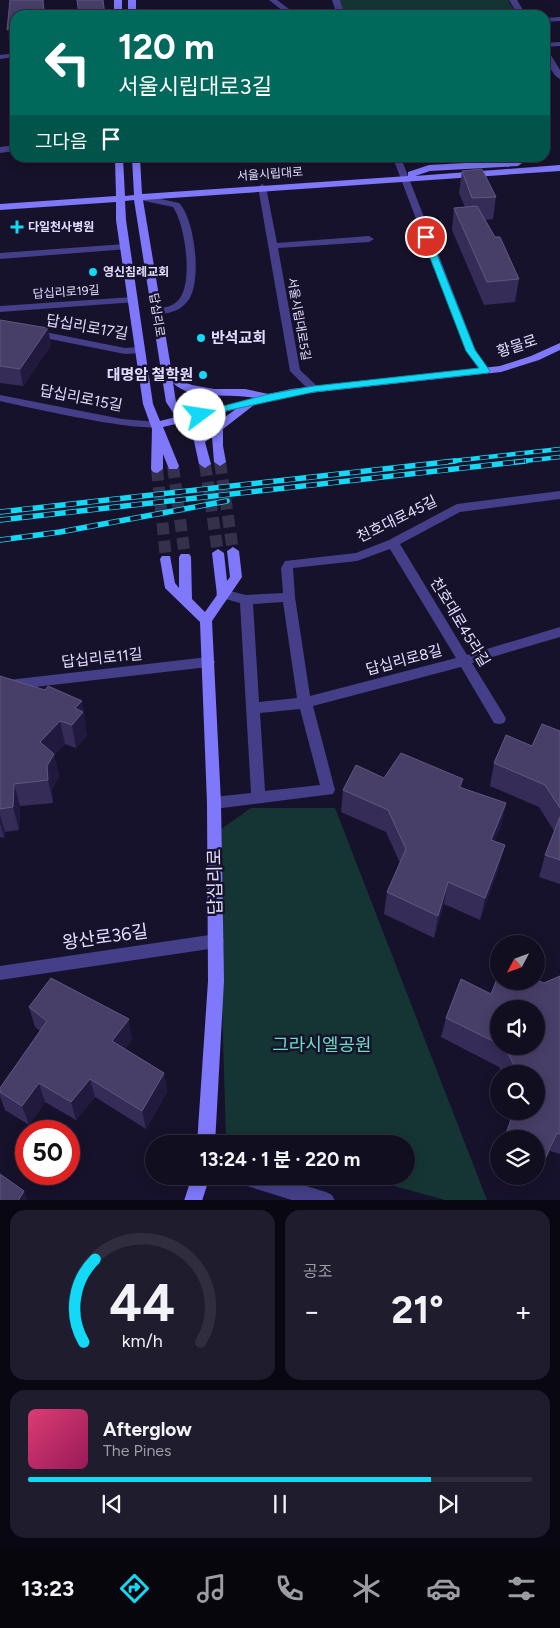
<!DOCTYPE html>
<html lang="ko">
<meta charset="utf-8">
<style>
:root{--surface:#110e20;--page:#1e1c2d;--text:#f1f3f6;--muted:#9c9ca5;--line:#302e3e;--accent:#11d9f6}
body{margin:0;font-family:Figtree,"Noto Sans KR",sans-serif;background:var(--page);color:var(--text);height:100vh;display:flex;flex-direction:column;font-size:19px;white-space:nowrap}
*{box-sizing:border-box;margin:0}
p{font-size:16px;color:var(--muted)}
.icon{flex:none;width:28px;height:28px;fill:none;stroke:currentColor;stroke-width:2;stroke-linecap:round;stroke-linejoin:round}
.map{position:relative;height:1200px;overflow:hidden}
.panel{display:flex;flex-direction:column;gap:10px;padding:10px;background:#090812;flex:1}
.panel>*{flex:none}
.guide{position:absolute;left:10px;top:10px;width:540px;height:152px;border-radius:15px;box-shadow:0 2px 12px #0003,0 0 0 1px var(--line);background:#00695c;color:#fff;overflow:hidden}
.needle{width:32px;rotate:229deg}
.controls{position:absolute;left:490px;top:935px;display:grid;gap:10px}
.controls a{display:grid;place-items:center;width:55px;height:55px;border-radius:50%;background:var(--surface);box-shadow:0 2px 12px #0003,0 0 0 1px var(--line);font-size:25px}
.speed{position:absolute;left:15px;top:1120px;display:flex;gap:10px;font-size:25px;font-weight:700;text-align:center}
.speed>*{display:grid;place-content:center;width:65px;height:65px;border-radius:50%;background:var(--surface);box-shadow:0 2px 12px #0003,0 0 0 1px var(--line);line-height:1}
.speed .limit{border:8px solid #d22;background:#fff;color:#111}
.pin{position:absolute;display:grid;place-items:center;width:42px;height:42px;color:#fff;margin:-21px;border:2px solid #fff;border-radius:50%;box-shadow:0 1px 5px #0007}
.me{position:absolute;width:55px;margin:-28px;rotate:76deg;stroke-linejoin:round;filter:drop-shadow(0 0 4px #0008)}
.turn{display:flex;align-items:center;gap:18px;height:105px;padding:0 25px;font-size:22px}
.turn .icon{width:65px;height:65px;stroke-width:2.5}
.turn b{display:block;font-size:35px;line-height:42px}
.then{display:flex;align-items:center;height:48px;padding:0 25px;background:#0003;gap:10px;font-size:19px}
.big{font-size:38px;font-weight:700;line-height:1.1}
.panel .tile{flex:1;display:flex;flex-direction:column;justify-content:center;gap:8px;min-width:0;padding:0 18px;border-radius:15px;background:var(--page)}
.panel .dial{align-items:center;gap:0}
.dial svg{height:130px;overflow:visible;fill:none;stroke:var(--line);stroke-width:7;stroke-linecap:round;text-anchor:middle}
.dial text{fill:var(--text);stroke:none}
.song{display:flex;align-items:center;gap:15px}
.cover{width:60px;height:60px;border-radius:8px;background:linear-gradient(135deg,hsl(340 70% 55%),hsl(330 70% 35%))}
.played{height:5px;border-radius:2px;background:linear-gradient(90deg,var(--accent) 80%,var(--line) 80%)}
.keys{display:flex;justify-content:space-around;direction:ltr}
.heat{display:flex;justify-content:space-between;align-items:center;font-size:28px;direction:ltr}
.panel .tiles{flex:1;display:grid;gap:10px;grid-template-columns:1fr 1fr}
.tile:last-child{grid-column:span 2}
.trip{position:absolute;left:145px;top:1135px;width:270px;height:50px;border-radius:25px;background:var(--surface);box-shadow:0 2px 12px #0003,0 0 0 1px var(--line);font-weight:700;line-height:50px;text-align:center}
.tabs{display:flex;height:80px;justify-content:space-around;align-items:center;background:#07060d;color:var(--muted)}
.tabs .icon{width:35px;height:35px}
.tabs .current{color:var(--accent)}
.tabs b{font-size:22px;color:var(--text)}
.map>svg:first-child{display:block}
.green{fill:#153534}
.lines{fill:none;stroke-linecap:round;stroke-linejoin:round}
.secondary-tunnel{stroke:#35304b;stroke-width:12;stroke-dasharray:12 6;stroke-linecap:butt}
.minor{fill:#443f88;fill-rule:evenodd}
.tertiary{fill:#443f88;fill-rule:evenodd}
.secondary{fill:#7f78fa;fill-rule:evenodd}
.rail-far1-casing{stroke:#11d9f6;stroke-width:4.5}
.rail-casing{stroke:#11d9f6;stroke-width:5.5}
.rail-far1{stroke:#17122b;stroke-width:3;stroke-dasharray:9;stroke-linecap:butt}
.rail{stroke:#17122b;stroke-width:4;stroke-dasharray:11;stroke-linecap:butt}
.wall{fill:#362c58;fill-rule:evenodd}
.shaded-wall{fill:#221a3e}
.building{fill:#483f69;stroke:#605881}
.route{fill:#11d9f6;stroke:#0b8da0}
.poi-dot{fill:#11d9f6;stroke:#17122b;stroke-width:2}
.labels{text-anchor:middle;stroke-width:5;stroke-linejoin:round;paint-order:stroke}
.far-street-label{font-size:12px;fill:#e2ddfe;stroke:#17122b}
.far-poi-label{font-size:12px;font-weight:bold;fill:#e2ddfe;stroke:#17122b;text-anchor:start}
.street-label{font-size:15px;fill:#e2ddfe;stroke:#17122b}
.poi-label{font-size:15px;font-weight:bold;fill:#e2ddfe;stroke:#17122b;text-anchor:start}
.near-street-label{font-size:18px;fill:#e2ddfe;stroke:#17122b}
.near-park-label{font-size:18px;fill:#6addc3;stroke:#17122b}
</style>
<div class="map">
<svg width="560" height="1201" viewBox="0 0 560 1201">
<rect width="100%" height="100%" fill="#17122b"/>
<!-- green -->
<g class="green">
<polygon points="340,0 508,0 517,15 345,15"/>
<polygon points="251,808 335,808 487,1200 445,1200 358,1176 406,1176 406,1144 242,1144 226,1139 217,832"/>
</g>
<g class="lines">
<!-- secondary-tunnel -->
<g class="secondary-tunnel">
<polyline points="220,462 233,551"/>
<polyline points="205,464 218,553"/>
<polyline points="173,466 185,557"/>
<polyline points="157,469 166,559"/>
</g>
<!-- minor -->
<g class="minor">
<polygon points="269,0 277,0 297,15 288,15"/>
<polygon points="332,0 340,0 345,15 337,15"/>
<polygon points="509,0 517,0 526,15 518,15"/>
<polygon points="560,17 560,21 545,22 545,18"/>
<path d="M 560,42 L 560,46 L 546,47 L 560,70 L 560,79 C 549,73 545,54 545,43 Z"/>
<polygon points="15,145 15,151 0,153 0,147"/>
<polygon points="393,158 401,158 476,351 490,371 489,373 481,373 466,351"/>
<polygon points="262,184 266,187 277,243 369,236 374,239 369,242 278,248 300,370 318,387 318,391 310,391 290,371 258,187"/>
<path d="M 138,194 L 179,203 C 195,219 203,284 187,302 C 179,312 168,313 156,315 L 151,312 L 153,310 C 163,307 173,308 180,298 C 193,280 185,224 173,207 L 135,199 L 134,197 Z"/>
<polygon points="125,244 130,247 128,249 0,259 0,253"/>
<polygon points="133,297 136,298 136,302 0,312 0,306"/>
<polygon points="0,323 125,348 140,347 145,350 140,353 125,354 0,329"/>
<path d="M 0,395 L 122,419 L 158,422 L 163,425 C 153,436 22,406 0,401 Z"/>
<path d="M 560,491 L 560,499 L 460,512 L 400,544 L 467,655 L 560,627 L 560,637 L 472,663 L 504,715 L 506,719 L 504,723 L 499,724 L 494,723 L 461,667 L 313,706 L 335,790 L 333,794 L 214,809 L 209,807 L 207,803 L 209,799 L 214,797 L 251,793 L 240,603 L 218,597 L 216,594 L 218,591 L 222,589 L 246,595 L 283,593 L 281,568 L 285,561 L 356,553 L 389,540 L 457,504 ZM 390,549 L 456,658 L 310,696 L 295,597 L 293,568 L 357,561 ZM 283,602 L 297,698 L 259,702 L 253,604 ZM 300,709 L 320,785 L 265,791 L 260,713 Z"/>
<polygon points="208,657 213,658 215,662 213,666 208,667 0,691 0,681"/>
<polygon points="216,934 222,936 224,941 222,946 216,948 0,980 0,966"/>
<polygon points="235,1176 274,1176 326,1192 332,1195 335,1201 295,1201 244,1185 238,1182"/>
</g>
<!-- tertiary -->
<polygon class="tertiary" points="15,53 15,57 0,59 0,55"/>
<!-- secondary -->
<g class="secondary">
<rect x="114" y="0" width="8" height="15"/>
<rect x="128" y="0" width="8" height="15"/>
<path d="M 115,158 L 123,158 L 125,196 L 134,195 L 132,158 L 140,158 L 142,194 L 408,176 L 408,172 L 429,165 L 518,160 L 522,163 L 518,166 L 430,171 L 415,176 L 560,165 L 560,171 L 143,200 L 171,368 L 184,382 L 192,385 L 214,389 L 245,389 L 269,394 L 291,389 L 500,366 L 531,356 L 560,343 L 560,350 L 539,360 L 501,372 L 291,395 L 254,405 L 223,429 L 223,446 L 226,462 L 220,466 L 214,462 L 212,437 L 205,442 L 211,464 L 205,468 L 199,464 L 194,441 L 180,423 L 163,427 L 179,466 L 177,469 L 169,469 L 163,454 L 163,469 L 157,473 L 153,472 L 151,469 L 152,429 L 143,404 L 116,220 L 116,202 L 0,210 L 0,204 L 116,196 ZM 134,200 L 166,402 L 176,417 L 160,421 L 153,404 L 126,220 L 125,201 ZM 173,383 C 190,401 233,393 255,398 L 186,415 L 176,402 ZM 236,409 L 200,435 L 190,421 Z"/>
<polygon points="233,547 239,551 242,577 212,621 221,803 224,981 215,1144 197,1144 208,981 207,803 200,622 165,588 160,559 162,556 170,556 175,583 179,588 179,557 181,554 189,554 191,557 192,599 205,612 217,595 212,553 218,549 224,553 227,581 230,577 227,551"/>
<polygon points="192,1176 210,1176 202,1201 184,1201"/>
</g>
<defs>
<g id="rail-far1">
<polyline points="444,462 560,449"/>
<polyline points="515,462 560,457"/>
</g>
<g id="rail">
<polyline points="0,512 455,461"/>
<polyline points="0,520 526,461"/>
<polyline points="0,540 60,532 227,501"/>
</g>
</defs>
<!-- rail-far1 casing -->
<use href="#rail-far1" class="rail-far1-casing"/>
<!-- rail casing -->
<use href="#rail" class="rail-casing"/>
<!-- rail-far1 -->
<use href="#rail-far1" class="rail-far1"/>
<!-- rail -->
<use href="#rail" class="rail"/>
</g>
<!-- wall -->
<g class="wall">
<polygon points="462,171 496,197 493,219 485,220 519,279 515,302 484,305 452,230 454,208 465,207 459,193"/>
<polygon points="0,320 51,345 23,386 0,383"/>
<polygon points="0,676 86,724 85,725 87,735 76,748 65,744 54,755 59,776 52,789 53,803 20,806 19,830 5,832 4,838 0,837"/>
<polygon points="560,731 560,884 539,877 545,855 554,831 539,807 490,786 494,763 532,746"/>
<polygon points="463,779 461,788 506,803 501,826 494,841 499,867 480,920 444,904 434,938 384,914 387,892 400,863 386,832 341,812 343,790"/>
<path d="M 560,976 L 560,1154 L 550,1151 L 537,1178 L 532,1176 L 536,1176 L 536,1074 L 502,1074 L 499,1067 L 441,1037 L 446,1018 L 491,994 L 544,983 ZM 499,1009 L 536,1046 L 499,1046 Z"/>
<polygon points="29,1007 132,1039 125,1049 164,1073 167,1092 146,1129 95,1097 76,1120 45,1102 29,1125 5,1110 0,1096 0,1088 40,1031 35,1027"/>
<polygon points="499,1153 499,1162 496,1161"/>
</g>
<!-- shaded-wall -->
<g class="shaded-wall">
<polygon points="43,0 44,0 45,15 44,15"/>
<polygon points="15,24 15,45 10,49 7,30"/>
<polygon points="48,328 51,345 23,386 20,369"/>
<polygon points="82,701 86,724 85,725 87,735 76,748 72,725 75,708"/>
<polygon points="60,721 65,744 54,755 59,776 52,789 53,803 40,742"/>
<polygon points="14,784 20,806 19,830 13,807"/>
<polygon points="506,803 501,826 486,862 491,840"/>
<polygon points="0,815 5,832 4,838 0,823"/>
<polygon points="505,845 499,867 480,920 485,898"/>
<polygon points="448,882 444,904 434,938 438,916"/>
<polygon points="129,1019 132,1039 117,1060 112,1041"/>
<polygon points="164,1073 167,1092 146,1129 142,1111"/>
<polygon points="90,1079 95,1097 76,1120 71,1102"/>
<polygon points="39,1083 45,1102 29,1125 22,1106"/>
<polygon points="557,1133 550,1151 537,1178 544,1161"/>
<polygon points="24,1191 28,1201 18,1201"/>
</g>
<!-- building -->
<g class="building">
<polygon points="10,0 43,0 44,15 15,15 15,24 7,30"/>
<polygon points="77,0 103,0 105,15 79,15"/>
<polygon points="482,169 496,197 472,198 462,171"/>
<polygon points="477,206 495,237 500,237 519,279 487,282 454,208"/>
<polygon points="0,320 48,328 20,369 0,366"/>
<polygon points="0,676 45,690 48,686 82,701 75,708 83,712 72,725 60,721 40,742 54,754 47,766 48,780 14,784 13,807 0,809"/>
<polygon points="542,724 560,731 560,808 545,785 494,763 506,735 532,746"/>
<polygon points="401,753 463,779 459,787 506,803 491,840 505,845 485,898 448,882 438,916 387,892 406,849 388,810 343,790 356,765 384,778"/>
<polygon points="560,817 560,860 545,855"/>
<polygon points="499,974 499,981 536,981 536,980 544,983 560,976 560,1134 557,1133 544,1161 536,1158 536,1139 504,1139 514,1111 536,1111 536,1074 519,1074 504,1047 502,1046 536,1046 536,1009 499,1009 499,1044 446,1018 461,979 491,994"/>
<polygon points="51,978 129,1019 112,1041 164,1073 142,1111 90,1079 71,1102 39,1083 22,1106 0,1092 0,1088 47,1021 29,1007"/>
<polygon points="0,1174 24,1191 18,1201 0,1201"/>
</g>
<!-- route -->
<polygon class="route" points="426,234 430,237 475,350 490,371 488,373 314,392 197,417 197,413 269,394 314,386 479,368 466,351 422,237"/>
<!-- markers -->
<g class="poi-dot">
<path d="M14.5 219.5h5v5h5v5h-5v5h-5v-5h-5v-5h5z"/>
<circle cx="93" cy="272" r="5"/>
<circle cx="201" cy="338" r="5"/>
<circle cx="203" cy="375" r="5"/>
</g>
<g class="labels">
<!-- far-street labels -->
<g class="far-street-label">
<text transform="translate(270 174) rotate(-4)" y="4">서울시립대로</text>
<text transform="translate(66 292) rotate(-4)" y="4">답십리로19길</text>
<text transform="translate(157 315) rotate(81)" y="4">답십리로</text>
<text transform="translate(299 319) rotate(80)" y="4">서울시립대로5길</text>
</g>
<!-- far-poi labels -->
<g class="far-poi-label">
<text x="28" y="231">다일천사병원</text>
<text x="103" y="276">영신침례교회</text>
</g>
<!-- street labels -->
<g class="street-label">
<text transform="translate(87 327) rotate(10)" y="5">답십리로17길</text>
<text transform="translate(517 346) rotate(-18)" y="5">황물로</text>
<text transform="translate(81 398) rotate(11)" y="5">답십리로15길</text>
<text transform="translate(397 519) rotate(-26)" y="5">천호대로45길</text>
<text transform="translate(460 622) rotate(59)" y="5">천호대로45라길</text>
<text transform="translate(102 658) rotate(-6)" y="5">답십리로11길</text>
<text transform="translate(404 660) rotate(-15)" y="5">답십리로8길</text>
</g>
<!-- poi labels -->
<g class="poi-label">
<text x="211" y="343">반석교회</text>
<text x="193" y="380" text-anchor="end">대명암 철학원</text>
</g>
<!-- near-street labels -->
<g class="near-street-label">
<text transform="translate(215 882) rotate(-91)" y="6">답십리로</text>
<text transform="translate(105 937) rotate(-8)" y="6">왕산로36길</text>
</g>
<!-- near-park labels -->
<g class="near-park-label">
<text x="322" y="1051">그라시엘공원</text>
</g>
</g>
</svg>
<div class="controls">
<a><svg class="needle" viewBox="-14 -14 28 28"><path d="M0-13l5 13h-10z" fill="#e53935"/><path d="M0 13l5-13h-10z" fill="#9c9ca5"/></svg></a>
<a><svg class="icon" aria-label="sound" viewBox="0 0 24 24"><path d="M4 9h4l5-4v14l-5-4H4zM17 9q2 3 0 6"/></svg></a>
<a><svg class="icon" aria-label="search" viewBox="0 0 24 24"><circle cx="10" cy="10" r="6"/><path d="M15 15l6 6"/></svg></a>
<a><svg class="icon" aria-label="layers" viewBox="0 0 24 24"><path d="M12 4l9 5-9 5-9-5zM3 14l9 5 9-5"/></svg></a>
</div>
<div class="speed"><div class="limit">50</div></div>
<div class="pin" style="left:426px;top:237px;background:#d93025"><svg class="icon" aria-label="arrive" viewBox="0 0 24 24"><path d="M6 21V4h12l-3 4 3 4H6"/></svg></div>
<svg class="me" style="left:200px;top:415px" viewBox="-20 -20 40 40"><circle r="19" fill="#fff"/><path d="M0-13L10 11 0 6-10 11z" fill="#11d9f6"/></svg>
<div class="trip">13:24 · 1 분 · 220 m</div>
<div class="guide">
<div class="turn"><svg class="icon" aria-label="left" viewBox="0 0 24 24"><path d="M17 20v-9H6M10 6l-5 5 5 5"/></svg><div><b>120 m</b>서울시립대로3길</div></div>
<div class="then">그다음<svg class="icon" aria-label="arrive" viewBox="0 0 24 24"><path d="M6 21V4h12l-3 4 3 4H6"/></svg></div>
</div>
</div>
<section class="panel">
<div class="tiles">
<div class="tile dial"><svg viewBox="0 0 100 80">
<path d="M14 69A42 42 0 1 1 86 69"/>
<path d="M14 69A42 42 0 0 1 21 18" stroke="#11d9f6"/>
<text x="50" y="56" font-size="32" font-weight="700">44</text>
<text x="50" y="72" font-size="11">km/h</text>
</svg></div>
<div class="tile"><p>공조</p>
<div class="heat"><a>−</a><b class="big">21°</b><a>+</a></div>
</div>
<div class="tile">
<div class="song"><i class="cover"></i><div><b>Afterglow</b><p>The Pines</p></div></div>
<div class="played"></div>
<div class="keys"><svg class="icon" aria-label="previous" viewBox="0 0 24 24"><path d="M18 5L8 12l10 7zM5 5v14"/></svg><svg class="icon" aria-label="pause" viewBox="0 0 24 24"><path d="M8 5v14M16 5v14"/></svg><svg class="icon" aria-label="next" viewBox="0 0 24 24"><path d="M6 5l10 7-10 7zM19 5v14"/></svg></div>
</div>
</div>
</section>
<nav class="tabs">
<b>13:23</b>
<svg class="icon current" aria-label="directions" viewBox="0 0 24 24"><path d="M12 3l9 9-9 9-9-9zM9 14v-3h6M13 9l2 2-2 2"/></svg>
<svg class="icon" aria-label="music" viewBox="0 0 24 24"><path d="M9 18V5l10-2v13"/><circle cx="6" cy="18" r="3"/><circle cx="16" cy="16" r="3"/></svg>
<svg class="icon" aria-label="phone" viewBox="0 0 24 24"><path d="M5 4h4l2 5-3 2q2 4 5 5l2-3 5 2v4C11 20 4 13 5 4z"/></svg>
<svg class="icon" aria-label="climate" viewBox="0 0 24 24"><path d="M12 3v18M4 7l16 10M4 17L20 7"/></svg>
<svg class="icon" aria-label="car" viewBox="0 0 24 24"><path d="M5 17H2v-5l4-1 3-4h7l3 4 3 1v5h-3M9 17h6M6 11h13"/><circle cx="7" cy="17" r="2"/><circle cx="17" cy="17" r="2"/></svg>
<svg class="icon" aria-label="filters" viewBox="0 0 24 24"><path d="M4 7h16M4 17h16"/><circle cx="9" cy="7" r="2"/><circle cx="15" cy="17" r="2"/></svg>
</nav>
